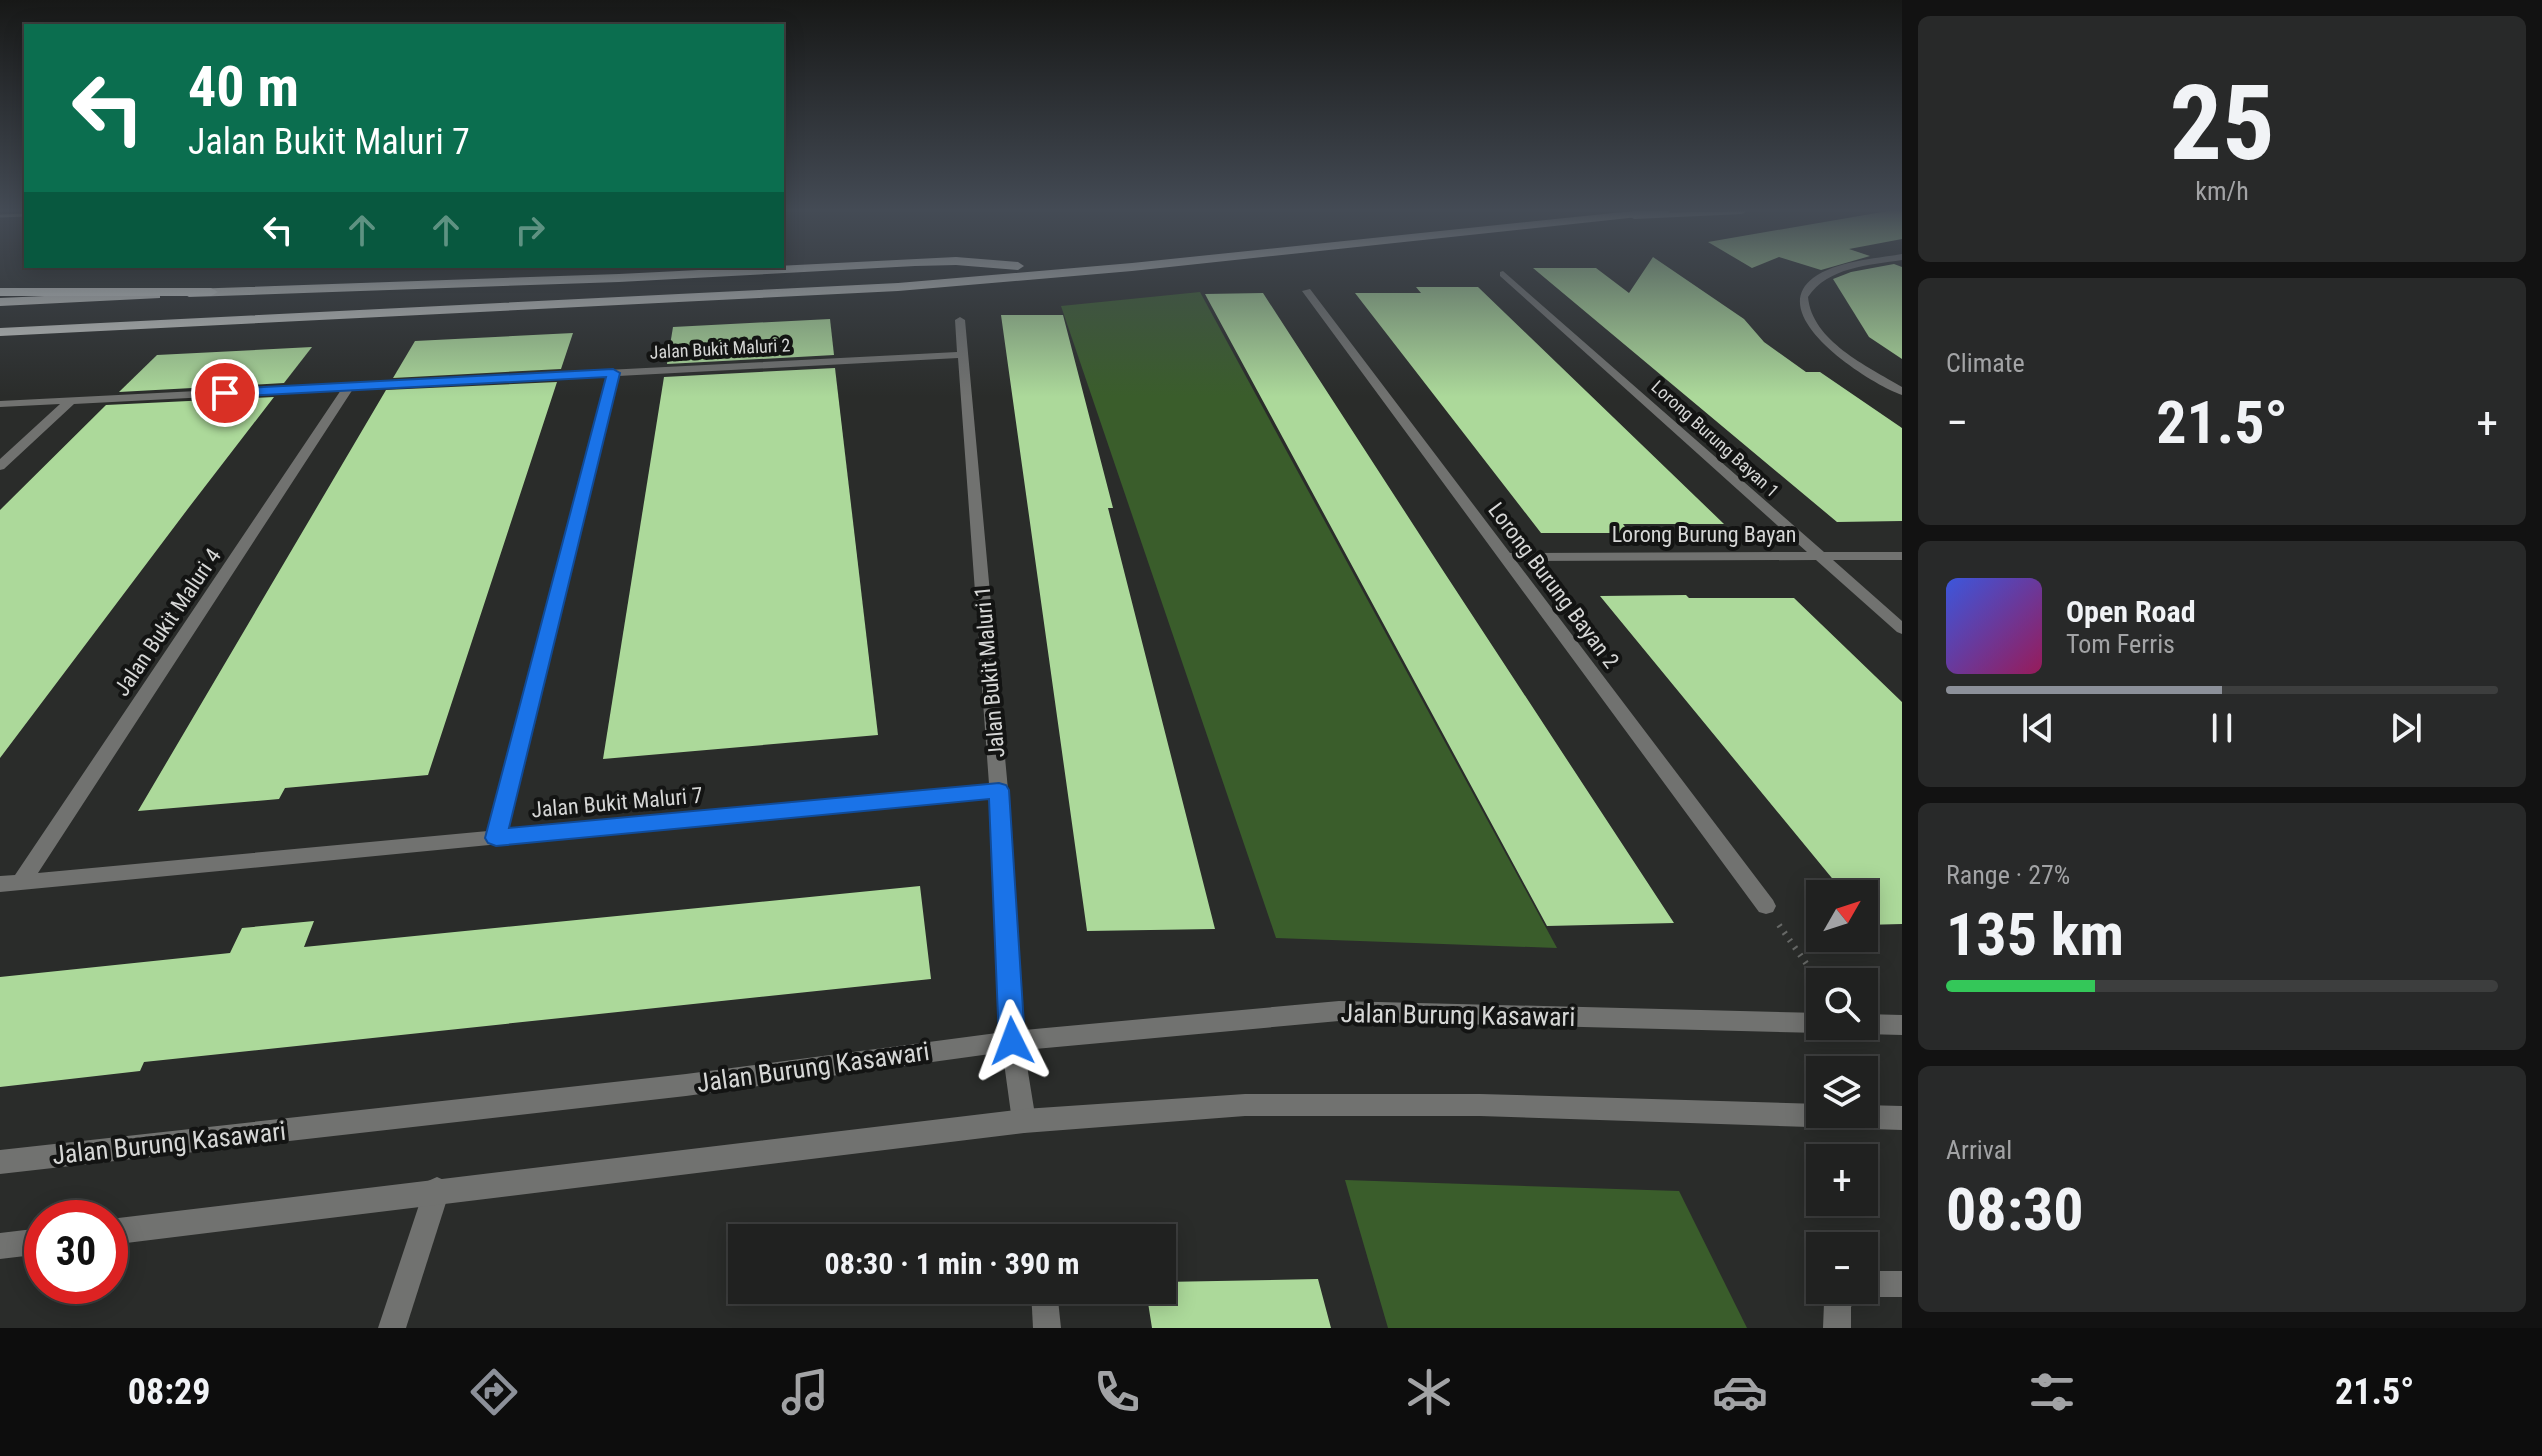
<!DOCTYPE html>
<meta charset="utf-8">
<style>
:root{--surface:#202120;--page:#282929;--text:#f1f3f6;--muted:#a2a3a5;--line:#3d3e3e;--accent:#8c9099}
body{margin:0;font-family:"Roboto Condensed",sans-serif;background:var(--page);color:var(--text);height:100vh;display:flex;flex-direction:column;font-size:30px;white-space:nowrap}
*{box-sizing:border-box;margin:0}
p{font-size:26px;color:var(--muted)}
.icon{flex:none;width:44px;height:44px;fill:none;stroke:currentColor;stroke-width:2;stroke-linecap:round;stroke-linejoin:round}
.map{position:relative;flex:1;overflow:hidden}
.side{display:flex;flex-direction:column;gap:16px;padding:16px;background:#121212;width:640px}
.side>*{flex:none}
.hud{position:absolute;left:24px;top:24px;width:760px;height:244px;border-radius:0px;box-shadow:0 4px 20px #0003,0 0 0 2px var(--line);background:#0b6e4f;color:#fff;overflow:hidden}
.needle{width:52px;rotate:51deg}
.controls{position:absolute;left:1806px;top:880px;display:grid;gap:16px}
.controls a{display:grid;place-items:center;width:72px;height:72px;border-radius:0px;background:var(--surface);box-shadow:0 4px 20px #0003,0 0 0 2px var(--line);font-size:40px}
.speed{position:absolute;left:24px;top:1200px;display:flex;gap:16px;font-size:40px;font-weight:700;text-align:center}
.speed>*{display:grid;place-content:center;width:104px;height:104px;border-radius:50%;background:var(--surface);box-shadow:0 4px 20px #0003,0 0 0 2px var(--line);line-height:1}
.speed .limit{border:12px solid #d22;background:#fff;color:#111}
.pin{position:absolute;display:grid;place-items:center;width:68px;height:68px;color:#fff;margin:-34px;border:4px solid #fff;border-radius:50%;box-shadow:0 2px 8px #0007}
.me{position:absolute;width:88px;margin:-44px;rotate:357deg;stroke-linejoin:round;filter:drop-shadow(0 0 6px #0008)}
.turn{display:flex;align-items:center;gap:28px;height:168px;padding:0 32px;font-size:36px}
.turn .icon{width:104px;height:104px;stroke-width:2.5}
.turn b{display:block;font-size:56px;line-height:68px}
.lanes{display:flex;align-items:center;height:76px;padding:0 32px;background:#0003;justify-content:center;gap:40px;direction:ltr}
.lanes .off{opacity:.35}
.big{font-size:60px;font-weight:700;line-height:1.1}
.side .tile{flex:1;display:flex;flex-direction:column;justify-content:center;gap:12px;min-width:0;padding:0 28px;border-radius:12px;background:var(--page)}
.side .dial{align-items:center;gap:0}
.dial b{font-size:104px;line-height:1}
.song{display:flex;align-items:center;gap:24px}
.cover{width:96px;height:96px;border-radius:12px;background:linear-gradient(135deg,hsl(230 70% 55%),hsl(330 70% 35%))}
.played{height:8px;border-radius:4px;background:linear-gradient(90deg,var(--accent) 50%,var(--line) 50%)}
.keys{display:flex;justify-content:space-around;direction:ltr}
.heat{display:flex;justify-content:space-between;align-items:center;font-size:44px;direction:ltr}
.charge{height:12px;border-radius:6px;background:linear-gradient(90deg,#34c759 27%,var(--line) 0)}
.trip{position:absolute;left:728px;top:1224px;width:448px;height:80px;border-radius:0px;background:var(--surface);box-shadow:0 4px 20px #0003,0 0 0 2px var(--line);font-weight:700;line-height:80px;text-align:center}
.menu{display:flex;height:128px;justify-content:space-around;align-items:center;background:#0d0d0d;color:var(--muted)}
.menu .icon{width:56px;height:56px}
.menu .current{color:var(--accent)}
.menu b{font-size:36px;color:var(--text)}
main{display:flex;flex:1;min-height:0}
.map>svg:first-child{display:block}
.green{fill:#3a5d2b}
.building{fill:#acd99a}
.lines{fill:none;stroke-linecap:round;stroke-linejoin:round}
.path{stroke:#676967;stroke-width:6;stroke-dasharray:2 7;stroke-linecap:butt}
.minor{fill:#717270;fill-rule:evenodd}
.tertiary{fill:#717270;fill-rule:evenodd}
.primary{fill:#b6b8b5;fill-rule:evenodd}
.trunk{fill:#c4c6c2;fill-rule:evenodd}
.motorway{fill:#d1d4d0;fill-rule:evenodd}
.rail{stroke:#b1b3b1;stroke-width:3}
.route{fill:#1a73e8;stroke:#114b97;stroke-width:2}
.labels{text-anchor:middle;stroke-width:8;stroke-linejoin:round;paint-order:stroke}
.far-street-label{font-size:18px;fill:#d6d7d6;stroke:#131413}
.street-label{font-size:22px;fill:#d6d7d6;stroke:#131413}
.near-street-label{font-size:26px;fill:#d6d7d6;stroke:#131413}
</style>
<main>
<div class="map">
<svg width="1902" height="1328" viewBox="0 0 1902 1328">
<rect width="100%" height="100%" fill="#2a2c2a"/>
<!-- green -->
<g class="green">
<polygon points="1200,292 1557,948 1276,938 1061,306"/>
<polygon points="1345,1180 1679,1191 1747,1328 1388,1328"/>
</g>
<!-- building -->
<g class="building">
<polygon points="1888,211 1902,211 1902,239 1849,249 1870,256 1821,270 1779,257 1752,268 1708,242"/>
<polygon points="1653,257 1744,319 1764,342 1806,372 1820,372 1902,428 1902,521 1837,522 1533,268 1596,268 1629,293"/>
<polygon points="1894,264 1902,267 1902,359 1869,337 1833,279 1851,272"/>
<polygon points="1416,287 1478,287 1724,524 1623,524 1630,533 1541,533 1355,293 1421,293"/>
<polygon points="1263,293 1442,569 1674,923 1547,926 1205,294"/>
<polygon points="1001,315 1063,315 1113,508 1108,508 1215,929 1087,931"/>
<polygon points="830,319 834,355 667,364 673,327"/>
<polygon points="573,333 561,369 393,378 415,341"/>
<polygon points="312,347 284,383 119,392 157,355"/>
<polygon points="835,368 878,735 603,759 664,377"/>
<polygon points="557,382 428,775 285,788 279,799 138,811 386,390"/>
<polygon points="274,397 190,506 0,758 0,510 106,405"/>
<polygon points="1686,595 1689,598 1794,598 1902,702 1902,924 1864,925 1864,894 1845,894 1600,596"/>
<polygon points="920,886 931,979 144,1062 140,1071 0,1087 0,977 230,953 242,928 314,921 304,947"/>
<polygon points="1318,1279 1331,1328 1152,1328 1146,1290 1162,1290 1162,1282"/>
</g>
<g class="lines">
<!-- path -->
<polyline class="path" points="1779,925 1820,983"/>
<!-- minor -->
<g class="minor">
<path d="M 1902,254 L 1902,260 C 1869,265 1828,267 1808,297 C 1812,341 1867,366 1902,387 L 1902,395 C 1870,384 1763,316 1813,278 C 1836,261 1874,259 1902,254 Z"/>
<polygon points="1503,271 1824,552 1902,552 1902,560 1833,560 1902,621 1902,634 1897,632 1816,560 1516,561 1773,900 1776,906 1773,912 1766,914 1759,912 1302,291 1310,289 1510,553 1807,552 1500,276 1500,272"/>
<path d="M 960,317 L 965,320 L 1008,790 L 1023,1041 L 1036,1121 L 1032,1129 L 1024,1133 L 1016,1129 L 1012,1121 L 1001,1041 L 990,797 L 0,892 L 0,876 L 15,875 L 341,390 L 74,404 L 4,469 L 0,470 L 0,459 L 60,404 L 0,407 L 0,401 L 957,352 L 955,320 ZM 958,358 L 989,784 L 508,829 L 618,376 ZM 607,376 L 488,831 L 38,873 L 353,389 Z"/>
<polygon points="437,1177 446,1181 450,1190 406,1328 378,1328 424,1190 428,1181"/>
<polygon points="1040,1224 1049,1228 1053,1238 1027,1238 1031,1228"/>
<polygon points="1864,1271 1902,1271 1902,1297 1864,1297 1858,1295 1851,1307 1851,1328 1823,1328 1824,1303 1831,1290 1864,1290"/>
<polygon points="1031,1290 1057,1290 1061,1328 1033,1328"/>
</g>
<!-- tertiary -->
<g class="tertiary">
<polygon points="1339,1001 1820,1013 1820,1026 1830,1026 1828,1030 1820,1033 1339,1021 1012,1051 686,1096 0,1174 0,1150 686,1074 1012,1031"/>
<polygon points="1864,1014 1902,1015 1902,1035 1864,1034 1856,1031 1854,1026 1864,1026"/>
<polygon points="1245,1094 1480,1094 1820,1104 1820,1114 1864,1114 1864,1105 1902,1106 1902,1130 1480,1116 1245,1116 1024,1133 110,1245 110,1219 1024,1109"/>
<polygon points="42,1228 42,1254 0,1259 0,1233"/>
</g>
<!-- primary -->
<polygon class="primary" points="1747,211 1742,214 1634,219 1629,216 1634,213"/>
<!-- trunk -->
<g class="trunk">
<polygon points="1633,211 1671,211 1666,214 1132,271 898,291 0,336 0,328 898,283 1132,263"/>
<polygon points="956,257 1018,262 1024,266 1018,270 956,265 915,266 619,282 189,297 182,293 189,289 619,274"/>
<polygon points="155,291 160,292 160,298 0,306 0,298"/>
</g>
<!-- motorway -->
<polygon class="motorway" points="0,288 211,288 218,292 211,296 0,296"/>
<!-- rail -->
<polyline class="rail" points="0,216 26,215"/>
</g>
<!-- sky -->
<linearGradient id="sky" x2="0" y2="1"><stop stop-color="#171817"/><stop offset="0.53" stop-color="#444b55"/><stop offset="1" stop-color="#444b55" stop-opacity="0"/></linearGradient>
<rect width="1902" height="397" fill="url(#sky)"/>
<!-- route -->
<polygon class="route" points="613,369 620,373 509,828 999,783 1006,785 1009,790 1025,1041 1021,1049 1012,1052 1003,1049 999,1041 989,799 496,846 488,843 485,838 606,377 225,397 219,393 225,389"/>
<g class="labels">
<!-- far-street labels -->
<g class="far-street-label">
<text transform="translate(720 349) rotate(-3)" y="6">Jalan Bukit Maluri 2</text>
<text transform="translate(1715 439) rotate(42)" y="6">Lorong Burung Bayan 1</text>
</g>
<!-- street labels -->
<g class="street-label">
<text x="1704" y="542">Lorong Burung Bayan</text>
<text transform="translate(1554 585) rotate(53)" y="8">Lorong Burung Bayan 2</text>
<text transform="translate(167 622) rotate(-56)" y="8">Jalan Bukit Maluri 4</text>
<text transform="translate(989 672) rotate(-95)" y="8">Jalan Bukit Maluri 1</text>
<text transform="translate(617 802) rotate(-5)" y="8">Jalan Bukit Maluri 7</text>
</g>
<!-- near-street labels -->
<g class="near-street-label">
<text transform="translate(1458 1015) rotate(1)" y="9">Jalan Burung Kasawari</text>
<text transform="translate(813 1067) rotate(-8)" y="9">Jalan Burung Kasawari</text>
<text transform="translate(169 1143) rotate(-6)" y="9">Jalan Burung Kasawari</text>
</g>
</g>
</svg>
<div class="controls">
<a><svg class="needle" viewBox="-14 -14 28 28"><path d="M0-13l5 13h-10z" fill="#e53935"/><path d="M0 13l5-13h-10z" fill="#a2a3a5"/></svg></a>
<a><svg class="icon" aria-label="search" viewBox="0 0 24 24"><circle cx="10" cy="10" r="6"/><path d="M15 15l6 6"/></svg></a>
<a><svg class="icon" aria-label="layers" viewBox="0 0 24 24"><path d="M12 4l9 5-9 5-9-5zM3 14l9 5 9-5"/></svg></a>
<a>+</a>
<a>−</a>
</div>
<div class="speed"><div class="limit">30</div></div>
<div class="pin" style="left:225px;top:393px;background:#d93025"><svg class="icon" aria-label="arrive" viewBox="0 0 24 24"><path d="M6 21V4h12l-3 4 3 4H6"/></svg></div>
<svg class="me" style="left:1012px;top:1041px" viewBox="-20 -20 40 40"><path d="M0-17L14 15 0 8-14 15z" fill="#1a73e8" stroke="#fff" stroke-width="4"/></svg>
<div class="trip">08:30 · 1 min · 390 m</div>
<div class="hud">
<div class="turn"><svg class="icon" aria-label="left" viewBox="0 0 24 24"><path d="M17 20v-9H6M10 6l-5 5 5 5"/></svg><div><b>40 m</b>Jalan Bukit Maluri 7</div></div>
<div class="lanes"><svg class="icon" aria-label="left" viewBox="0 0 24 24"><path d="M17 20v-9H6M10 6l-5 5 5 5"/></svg><svg class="icon off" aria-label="ahead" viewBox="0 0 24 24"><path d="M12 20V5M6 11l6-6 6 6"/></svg><svg class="icon off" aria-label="ahead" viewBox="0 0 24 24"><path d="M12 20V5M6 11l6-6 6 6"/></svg><svg class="icon off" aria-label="right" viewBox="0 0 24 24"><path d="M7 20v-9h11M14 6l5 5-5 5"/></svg></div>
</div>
</div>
<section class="side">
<div class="tile dial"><b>25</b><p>km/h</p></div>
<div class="tile"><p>Climate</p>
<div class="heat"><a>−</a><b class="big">21.5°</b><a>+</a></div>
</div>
<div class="tile">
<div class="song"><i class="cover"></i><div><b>Open Road</b><p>Tom Ferris</p></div></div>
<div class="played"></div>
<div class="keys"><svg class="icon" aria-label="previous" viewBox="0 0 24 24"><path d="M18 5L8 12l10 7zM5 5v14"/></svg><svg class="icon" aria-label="pause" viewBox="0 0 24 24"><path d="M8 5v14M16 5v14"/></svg><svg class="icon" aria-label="next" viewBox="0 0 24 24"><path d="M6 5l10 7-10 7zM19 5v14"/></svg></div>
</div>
<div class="tile"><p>Range · 27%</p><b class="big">135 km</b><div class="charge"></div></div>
<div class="tile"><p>Arrival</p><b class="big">08:30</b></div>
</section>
</main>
<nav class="menu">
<b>08:29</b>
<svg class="icon current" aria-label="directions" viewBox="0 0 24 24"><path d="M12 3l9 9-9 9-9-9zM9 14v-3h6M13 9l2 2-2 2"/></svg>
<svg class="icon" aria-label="music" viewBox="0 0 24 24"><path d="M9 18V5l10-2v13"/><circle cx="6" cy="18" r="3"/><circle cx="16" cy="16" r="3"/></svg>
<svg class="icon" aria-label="phone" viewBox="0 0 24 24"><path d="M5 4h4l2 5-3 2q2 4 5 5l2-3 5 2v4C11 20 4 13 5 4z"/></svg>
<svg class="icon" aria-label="climate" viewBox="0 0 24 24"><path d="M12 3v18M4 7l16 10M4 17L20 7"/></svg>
<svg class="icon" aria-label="car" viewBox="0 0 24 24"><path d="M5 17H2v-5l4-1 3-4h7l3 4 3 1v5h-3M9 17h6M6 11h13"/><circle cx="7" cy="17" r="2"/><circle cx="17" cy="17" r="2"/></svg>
<svg class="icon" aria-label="filters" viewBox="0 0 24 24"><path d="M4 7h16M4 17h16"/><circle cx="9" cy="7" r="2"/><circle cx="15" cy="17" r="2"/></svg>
<b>21.5°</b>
</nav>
